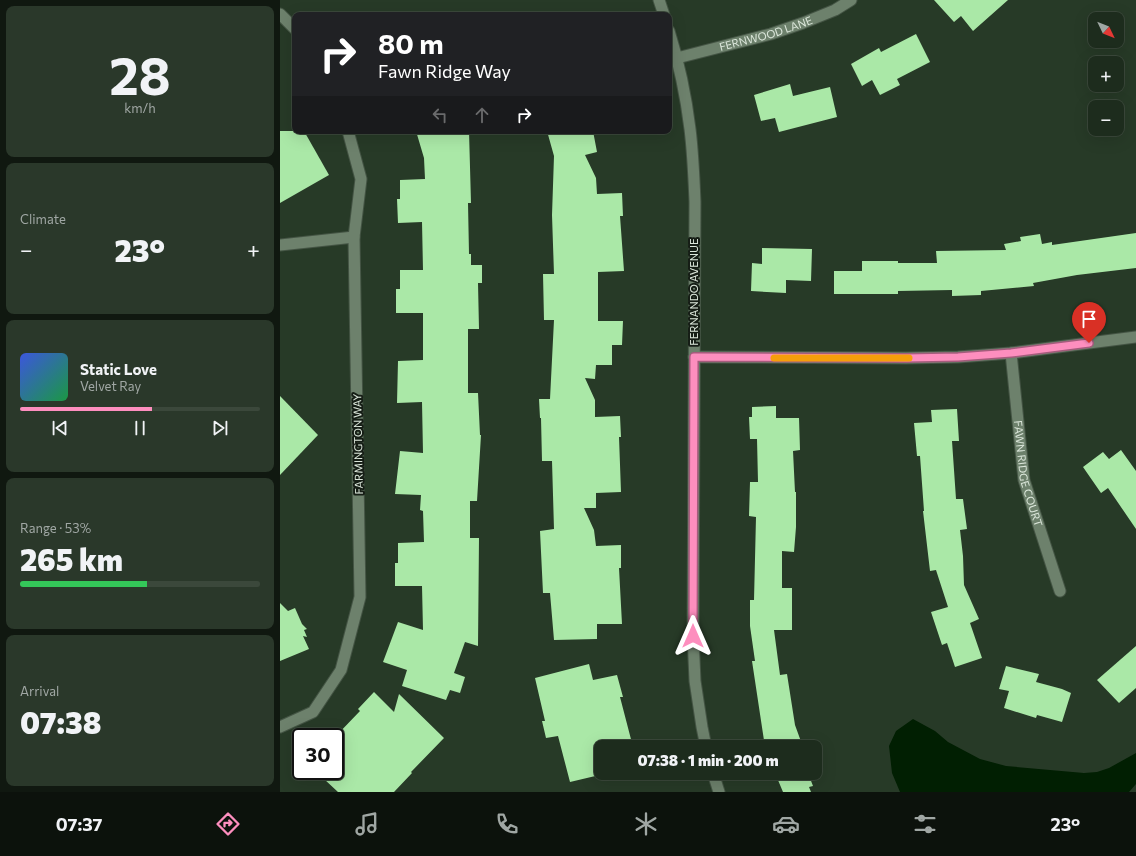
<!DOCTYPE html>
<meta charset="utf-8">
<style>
:root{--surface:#1d2c1d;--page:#2a382a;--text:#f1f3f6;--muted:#a0a7a4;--line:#3b483b;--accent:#fd8ebe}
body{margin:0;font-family:Commissioner,sans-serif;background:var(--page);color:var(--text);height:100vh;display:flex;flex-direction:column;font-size:15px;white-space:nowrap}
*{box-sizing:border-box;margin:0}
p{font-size:13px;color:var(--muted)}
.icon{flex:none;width:22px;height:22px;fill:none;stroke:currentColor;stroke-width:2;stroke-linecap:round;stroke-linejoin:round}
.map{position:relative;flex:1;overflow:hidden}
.side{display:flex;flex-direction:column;gap:6px;padding:6px;background:#101810;width:280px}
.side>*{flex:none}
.guide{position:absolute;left:12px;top:12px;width:380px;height:122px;border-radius:8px;box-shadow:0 4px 16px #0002,0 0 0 1px var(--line);background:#202124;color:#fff;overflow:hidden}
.needle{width:26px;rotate:133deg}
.fabs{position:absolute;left:808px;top:12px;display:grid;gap:8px}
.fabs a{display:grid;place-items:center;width:36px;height:36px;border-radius:8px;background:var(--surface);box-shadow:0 4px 16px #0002,0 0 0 1px var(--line);font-size:20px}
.speed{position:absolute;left:12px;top:728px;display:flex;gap:8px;font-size:20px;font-weight:700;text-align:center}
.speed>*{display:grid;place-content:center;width:52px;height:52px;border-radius:50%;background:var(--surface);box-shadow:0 4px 16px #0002,0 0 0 1px var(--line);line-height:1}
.speed .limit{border:2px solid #111;border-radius:6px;background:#fff;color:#111}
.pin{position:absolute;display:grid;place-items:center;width:34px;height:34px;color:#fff;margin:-41px -17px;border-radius:50% 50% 50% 0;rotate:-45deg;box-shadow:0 0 4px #0007}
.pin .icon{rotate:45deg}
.me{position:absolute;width:44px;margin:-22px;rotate:0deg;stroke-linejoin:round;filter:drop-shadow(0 0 3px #0008)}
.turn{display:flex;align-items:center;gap:14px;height:84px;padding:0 20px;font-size:18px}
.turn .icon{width:52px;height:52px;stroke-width:2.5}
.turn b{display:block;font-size:28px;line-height:34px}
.lanes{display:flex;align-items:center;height:38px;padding:0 20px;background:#0003;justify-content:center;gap:20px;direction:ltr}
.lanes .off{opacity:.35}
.big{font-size:30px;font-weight:800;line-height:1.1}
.side .card{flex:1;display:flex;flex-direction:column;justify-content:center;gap:6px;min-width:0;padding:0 14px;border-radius:8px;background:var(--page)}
.side .dial{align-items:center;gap:0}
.dial b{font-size:52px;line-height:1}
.song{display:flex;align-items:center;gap:12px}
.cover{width:48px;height:48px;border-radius:6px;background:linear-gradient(135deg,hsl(230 70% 55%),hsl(140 70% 35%))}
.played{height:4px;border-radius:2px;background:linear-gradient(90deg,var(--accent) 55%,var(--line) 55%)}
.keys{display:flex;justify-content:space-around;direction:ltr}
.heat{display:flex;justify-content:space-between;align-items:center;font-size:22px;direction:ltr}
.charge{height:6px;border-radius:3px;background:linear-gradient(90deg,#34c759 53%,var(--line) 0)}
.trip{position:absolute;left:314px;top:740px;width:228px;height:40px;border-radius:8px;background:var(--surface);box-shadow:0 4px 16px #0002,0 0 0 1px var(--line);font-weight:800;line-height:40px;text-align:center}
.menu{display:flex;height:64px;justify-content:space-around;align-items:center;background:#0c120c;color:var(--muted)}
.menu .icon{width:28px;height:28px}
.menu .current{color:var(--accent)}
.menu b{font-size:18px;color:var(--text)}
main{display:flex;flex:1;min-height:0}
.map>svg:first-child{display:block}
.water{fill:#011f02}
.building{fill:#aae8a7}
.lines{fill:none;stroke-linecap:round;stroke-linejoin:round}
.minor-casing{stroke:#445444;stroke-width:13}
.minor{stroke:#6d816c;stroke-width:11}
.route-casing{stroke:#a45c7c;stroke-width:10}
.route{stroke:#fd8ebe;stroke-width:7}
.slow{stroke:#f59e0b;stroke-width:7}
.labels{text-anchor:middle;stroke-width:4;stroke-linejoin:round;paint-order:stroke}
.street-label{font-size:11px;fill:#dce7db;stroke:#161e16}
</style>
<main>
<section class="side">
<div class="card dial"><b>28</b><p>km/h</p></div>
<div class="card"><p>Climate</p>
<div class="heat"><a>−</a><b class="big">23°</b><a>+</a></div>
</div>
<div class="card">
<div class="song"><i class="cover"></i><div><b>Static Love</b><p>Velvet Ray</p></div></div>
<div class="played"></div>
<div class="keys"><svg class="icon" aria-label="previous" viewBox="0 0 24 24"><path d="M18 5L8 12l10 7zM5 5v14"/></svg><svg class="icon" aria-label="pause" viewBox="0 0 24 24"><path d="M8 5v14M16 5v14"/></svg><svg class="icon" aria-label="next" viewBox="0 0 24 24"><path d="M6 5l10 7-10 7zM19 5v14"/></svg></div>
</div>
<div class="card"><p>Range · 53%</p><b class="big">265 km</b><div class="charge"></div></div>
<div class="card"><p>Arrival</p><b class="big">07:38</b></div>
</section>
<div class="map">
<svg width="856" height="792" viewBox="0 0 856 792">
<rect width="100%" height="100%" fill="#273a27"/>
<!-- water -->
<polygon class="water" points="633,719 655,731 668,742 700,759 726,766 804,773 817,772 829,768 856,753 856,784 849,792 620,792 612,773 609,746 616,731"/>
<!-- building -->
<g class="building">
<polygon points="654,0 728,0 693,31 681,16 674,22"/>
<polygon points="636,34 650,62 617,79 620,85 600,95 592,80 582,86 571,64 599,48 601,52"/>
<polygon points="510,84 513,96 550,87 557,117 499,132 495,118 481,121 474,95"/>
<polygon points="0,131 24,131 49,175 0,203"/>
<polygon points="136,131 189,131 191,203 188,203 189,254 191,254 191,265 202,265 202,283 198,283 199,329 188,329 188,393 198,393 200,435 201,435 197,501 190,501 190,538 199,538 198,646 185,642 174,673 185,677 180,693 170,690 166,700 122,686 127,670 103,662 118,622 143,630 142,586 115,586 115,563 118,563 118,543 144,542 143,511 140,510 141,495 115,494 120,451 143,453 142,402 117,403 118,361 143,360 143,313 116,313 116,289 120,289 120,270 143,270 142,222 118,223 117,199 120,199 120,180 145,179 144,158"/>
<polygon points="267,131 313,131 317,152 305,155 316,178 317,194 342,193 343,216 340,216 344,271 318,272 318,321 343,321 342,345 332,345 332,365 316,365 315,379 305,378 315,400 315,417 340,416 341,437 339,437 341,492 316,493 316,508 304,508 314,530 316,546 341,545 341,568 339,568 342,624 317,624 317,639 274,640 270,593 263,593 260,531 274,529 272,461 262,461 261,418 260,418 259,399 270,399 274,320 264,320 263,274 274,274 272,215 274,156"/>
<polygon points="856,233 856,268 797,275 753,283 754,286 701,291 701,295 672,296 672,290 618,291 618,294 554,294 554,271 582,271 582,261 618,261 618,263 657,263 656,251 726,250 724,244 741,241 740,237 760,234 762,244 772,242 772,245"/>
<polygon points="482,248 532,249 531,281 506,280 506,293 471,291 472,263 482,264"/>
<polygon points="0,396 38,435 0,475"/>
<polygon points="496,406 496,418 519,418 520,450 513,451 515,492 516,492 516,527 514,552 502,551 502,588 512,588 512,630 494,630 500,675 507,674 515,725 523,747 485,747 472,661 475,661 470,626 470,600 474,600 476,517 469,516 470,482 478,482 477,439 470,439 469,417 472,417 472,407"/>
<polygon points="677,409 679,441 672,441 676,499 683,499 687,529 680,530 683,556 684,585 699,619 690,623 702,658 675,667 667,643 662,645 651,612 668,607 656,570 650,571 643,511 644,511 640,456 637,456 634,423 652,422 651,410"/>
<polygon points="841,450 856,471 856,529 828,488 821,493 803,467 823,452 829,459"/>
<polygon points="0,603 8,611 15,608 22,624 27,629 24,630 27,637 23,636 29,649 0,661"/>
<polygon points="856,646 856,688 839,703 817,680"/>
<polygon points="309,664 313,680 337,675 343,697 340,697 353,747 321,747 321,773 328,773 290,782 278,736 266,738 262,721 265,721 255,678"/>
<polygon points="726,666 759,674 756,682 782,689 791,693 782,722 757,715 756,718 724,708 729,691 719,689"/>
<polygon points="94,692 114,712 119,694 164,738 131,772 132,773 114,792 58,792 44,779 52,771 55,771 55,737 80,711 78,709"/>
<polygon points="495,773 528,773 533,786 529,787 531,792 503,792"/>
</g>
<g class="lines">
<defs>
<g id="minor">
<polyline points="379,0 384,15"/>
<polyline points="0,14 15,29"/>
<path d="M 389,31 C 399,63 406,96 410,129 C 413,153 414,178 415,202 L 413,636 L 415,681 L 422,727 L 426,747"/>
<path id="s1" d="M 397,58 L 491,34 L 523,23 L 555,10 L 571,0"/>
<polyline points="0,245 74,237"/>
<path id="s2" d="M 731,353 L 744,480 L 780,591"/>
<polyline points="414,357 626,358 678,357 731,353 856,337"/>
<polyline points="0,727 33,712 61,670 80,597 74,237 81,179 68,131"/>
<polyline points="433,773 439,792"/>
</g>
</defs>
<!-- minor casing -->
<use href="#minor" class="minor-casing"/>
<!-- minor -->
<use href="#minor" class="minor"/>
</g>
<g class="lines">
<defs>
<polyline id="route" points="413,636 414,357 626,358 678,357 731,353 809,343"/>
</defs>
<!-- route casing -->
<use href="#route" class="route-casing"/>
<!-- route -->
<use href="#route" class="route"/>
<!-- slow -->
<polyline class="slow" points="494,358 629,358"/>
</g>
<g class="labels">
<!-- street labels -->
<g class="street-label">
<text dy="4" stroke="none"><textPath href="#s1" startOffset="92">FERNWOOD LANE</textPath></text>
<text transform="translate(414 292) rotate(-90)" y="4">FERNANDO AVENUE</text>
<text transform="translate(78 444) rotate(-91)" y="4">FARMINGTON WAY</text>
<text dy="4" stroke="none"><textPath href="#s2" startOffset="122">FAWN RIDGE COURT</textPath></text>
</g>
</g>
</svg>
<div class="fabs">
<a><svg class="needle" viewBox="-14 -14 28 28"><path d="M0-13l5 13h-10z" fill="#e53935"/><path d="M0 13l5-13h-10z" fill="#a0a7a4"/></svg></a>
<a>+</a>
<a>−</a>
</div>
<div class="speed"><div class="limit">30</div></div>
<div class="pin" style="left:809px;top:343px;background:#d93025"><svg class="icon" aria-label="arrive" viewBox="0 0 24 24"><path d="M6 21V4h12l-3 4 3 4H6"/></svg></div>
<svg class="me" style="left:413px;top:636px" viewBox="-20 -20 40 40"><path d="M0-17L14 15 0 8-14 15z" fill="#fd8ebe" stroke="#fff" stroke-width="4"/></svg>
<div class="trip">07:38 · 1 min · 200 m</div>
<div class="guide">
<div class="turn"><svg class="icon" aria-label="right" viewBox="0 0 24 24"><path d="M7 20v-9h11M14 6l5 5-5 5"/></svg><div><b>80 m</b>Fawn Ridge Way</div></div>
<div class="lanes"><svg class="icon off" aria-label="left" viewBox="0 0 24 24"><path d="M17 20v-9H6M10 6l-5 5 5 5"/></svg><svg class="icon off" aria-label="ahead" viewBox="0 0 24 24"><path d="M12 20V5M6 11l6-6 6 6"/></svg><svg class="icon" aria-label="right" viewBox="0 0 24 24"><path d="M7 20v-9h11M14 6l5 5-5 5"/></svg></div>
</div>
</div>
</main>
<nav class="menu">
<b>07:37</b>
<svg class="icon current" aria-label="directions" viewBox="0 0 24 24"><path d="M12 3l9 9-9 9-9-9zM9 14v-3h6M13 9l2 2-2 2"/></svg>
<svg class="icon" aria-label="music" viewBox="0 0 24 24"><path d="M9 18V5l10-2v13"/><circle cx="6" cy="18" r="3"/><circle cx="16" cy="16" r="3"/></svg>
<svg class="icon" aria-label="phone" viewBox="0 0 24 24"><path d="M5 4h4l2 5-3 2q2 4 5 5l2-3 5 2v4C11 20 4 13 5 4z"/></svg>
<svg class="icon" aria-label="climate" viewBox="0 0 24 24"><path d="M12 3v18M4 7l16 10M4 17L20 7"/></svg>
<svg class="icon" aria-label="car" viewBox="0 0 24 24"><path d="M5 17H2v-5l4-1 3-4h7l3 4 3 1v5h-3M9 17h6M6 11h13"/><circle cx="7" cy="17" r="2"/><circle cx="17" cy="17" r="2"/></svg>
<svg class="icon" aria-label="filters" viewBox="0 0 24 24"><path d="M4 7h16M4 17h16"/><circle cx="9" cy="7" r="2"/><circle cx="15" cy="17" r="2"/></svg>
<b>23°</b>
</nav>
